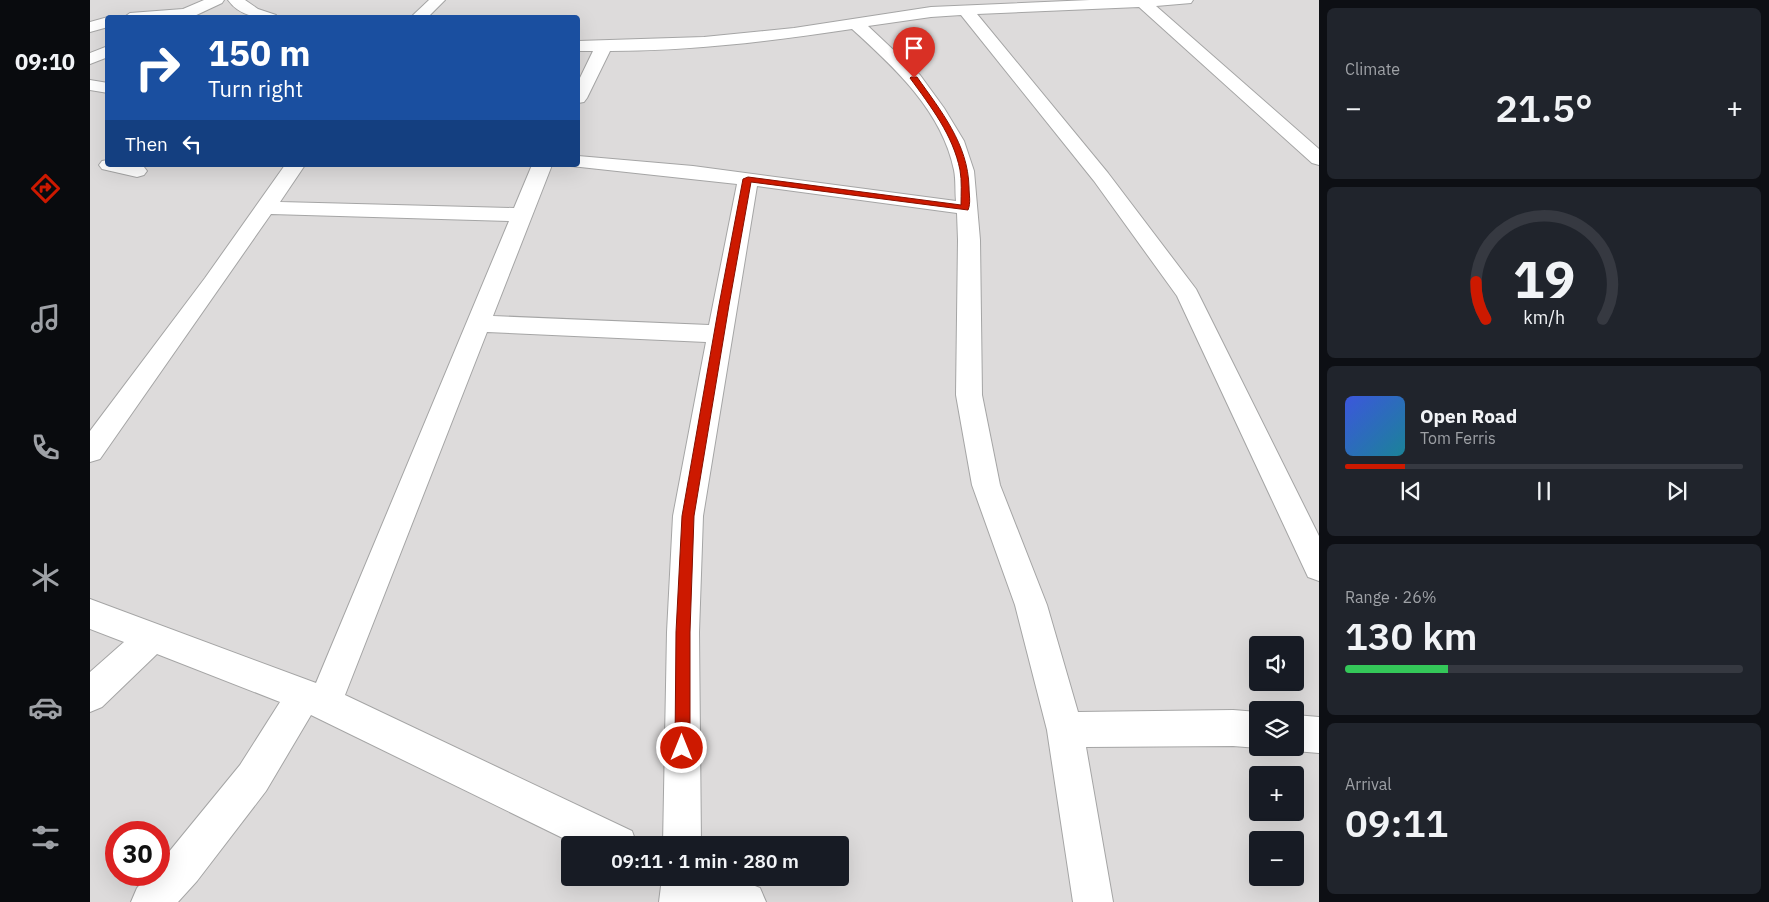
<!DOCTYPE html>
<meta charset="utf-8">
<style>
:root{--surface:#171b24;--page:#20242c;--text:#f1f3f6;--muted:#9ea1a6;--line:#363941;--accent:#cd1900}
body{margin:0;font-family:"IBM Plex Sans",sans-serif;background:var(--page);color:var(--text);height:100vh;display:flex;flex-direction:column;font-size:19px;white-space:nowrap}
*{box-sizing:border-box;margin:0}
p{font-size:16px;color:var(--muted)}
.icon{flex:none;width:28px;height:28px;fill:none;stroke:currentColor;stroke-width:2;stroke-linecap:round;stroke-linejoin:round}
.map{position:relative;flex:1;overflow:hidden}
.sheet{display:flex;flex-direction:column;gap:8px;padding:8px;background:#0d0f14;width:450px}
.sheet>*{flex:none}
.hud{position:absolute;left:15px;top:15px;width:475px;height:152px;border-radius:5px;box-shadow:0 5px 20px #0002;background:#1a4fa0;color:#fff;overflow:hidden}
.buttons{position:absolute;left:1159px;top:636px;display:grid;gap:10px}
.buttons a{display:grid;place-items:center;width:55px;height:55px;border-radius:5px;background:var(--surface);box-shadow:0 5px 20px #0002;font-size:25px}
.speed{position:absolute;left:15px;top:821px;display:flex;gap:10px;font-size:25px;font-weight:700;text-align:center}
.speed>*{display:grid;place-content:center;width:65px;height:65px;border-radius:50%;background:var(--surface);box-shadow:0 5px 20px #0002;line-height:1}
.speed .limit{border:8px solid #d22;background:#fff;color:#111}
.pin{position:absolute;display:grid;place-items:center;width:42px;height:42px;color:#fff;margin:-51px -21px;border-radius:50% 50% 50% 0;rotate:-45deg;box-shadow:0 0 5px #0007}
.pin .icon{rotate:45deg}
.me{position:absolute;width:55px;margin:-28px;rotate:0deg;stroke-linejoin:round;filter:drop-shadow(0 0 4px #0008)}
.turn{display:flex;align-items:center;gap:18px;height:105px;padding:0 20px;font-size:22px}
.turn .icon{width:65px;height:65px;stroke-width:2.5}
.turn b{display:block;font-size:35px;line-height:42px}
.then{display:flex;align-items:center;height:48px;padding:0 20px;background:#0003;gap:10px;font-size:19px}
.big{font-size:38px;font-weight:600;line-height:1.1}
.sheet .card{flex:1;display:flex;flex-direction:column;justify-content:center;gap:8px;min-width:0;padding:0 18px;border-radius:8px;background:var(--page)}
.sheet .dial{align-items:center;gap:0}
.dial svg{height:130px;overflow:visible;fill:none;stroke:var(--line);stroke-width:7;stroke-linecap:round;text-anchor:middle}
.dial text{fill:var(--text);stroke:none}
.song{display:flex;align-items:center;gap:15px}
.cover{width:60px;height:60px;border-radius:8px;background:linear-gradient(135deg,hsl(230 70% 55%),hsl(190 70% 35%))}
.played{height:5px;border-radius:2px;background:linear-gradient(90deg,var(--accent) 15%,var(--line) 15%)}
.keys{display:flex;justify-content:space-around;direction:ltr}
.heat{display:flex;justify-content:space-between;align-items:center;font-size:28px;direction:ltr}
.charge{height:8px;border-radius:4px;background:linear-gradient(90deg,#34c759 26%,var(--line) 0)}
.trip{position:absolute;left:471px;top:836px;width:288px;height:50px;border-radius:5px;background:var(--surface);box-shadow:0 5px 20px #0002;font-weight:600;line-height:50px;text-align:center}
main{display:flex;flex:1;min-height:0}
.tabs{display:flex;flex-direction:column;width:90px;justify-content:space-around;align-items:center;background:#090b0e;color:var(--muted)}
.tabs .icon{width:35px;height:35px}
.tabs .current{color:var(--accent)}
.tabs b{font-size:22px;color:var(--text)}
.map>svg:first-child{display:block}
.residential{fill:#dddbdb;fill-rule:evenodd}
.lines{fill:none;stroke-linecap:round;stroke-linejoin:round}
.minor-casing{stroke:#a5a5a5;stroke-width:2}
.minor{fill:#fff;fill-rule:evenodd}
.route{fill:#cd1900;stroke:#851000}
</style>
<main>
<nav class="tabs">
<b>09:10</b>
<svg class="icon current" aria-label="directions" viewBox="0 0 24 24"><path d="M12 3l9 9-9 9-9-9zM9 14v-3h6M13 9l2 2-2 2"/></svg>
<svg class="icon" aria-label="music" viewBox="0 0 24 24"><path d="M9 18V5l10-2v13"/><circle cx="6" cy="18" r="3"/><circle cx="16" cy="16" r="3"/></svg>
<svg class="icon" aria-label="phone" viewBox="0 0 24 24"><path d="M5 4h4l2 5-3 2q2 4 5 5l2-3 5 2v4C11 20 4 13 5 4z"/></svg>
<svg class="icon" aria-label="climate" viewBox="0 0 24 24"><path d="M12 3v18M4 7l16 10M4 17L20 7"/></svg>
<svg class="icon" aria-label="car" viewBox="0 0 24 24"><path d="M5 17H2v-5l4-1 3-4h7l3 4 3 1v5h-3M9 17h6M6 11h13"/><circle cx="7" cy="17" r="2"/><circle cx="17" cy="17" r="2"/></svg>
<svg class="icon" aria-label="filters" viewBox="0 0 24 24"><path d="M4 7h16M4 17h16"/><circle cx="9" cy="7" r="2"/><circle cx="15" cy="17" r="2"/></svg>
</nav>
<div class="map">
<svg width="1229" height="902" viewBox="0 0 1229 902">
<rect width="100%" height="100%" fill="#f0ede4"/>
<!-- residential -->
<path class="residential" d="M 0,0 L 1229,0 L 1229,902 L 0,902 ZM 18,18 L 488,18 L 488,165 L 18,165 ZM 1168,645 L 1205,645 L 1205,682 L 1168,682 ZM 1168,710 L 1205,710 L 1205,748 L 1168,748 ZM 1168,775 L 1205,775 L 1205,812 L 1168,812 ZM 26,832 L 69,832 L 69,875 L 26,875 ZM 1168,840 L 1205,840 L 1205,878 L 1168,878 ZM 480,845 L 750,845 L 750,878 L 480,878 Z"/>
<g class="lines">
<defs>
<g id="minor">
<polygon points="114,0 134,0 132,3 100,18 33,18 40,13 93,9"/>
<path d="M 138,0 L 155,0 L 168,9 L 186,15 L 188,18 C 169,18 150,17 138,0 Z"/>
<polygon points="339,0 355,0 337,18 320,18"/>
<path d="M 1000,0 L 1103,0 L 1101,3 L 1066,6 L 1229,149 L 1229,165 L 1222,163 L 1049,7 L 887,14 L 1018,173 L 1106,289 L 1229,536 L 1229,581 L 1218,577 L 1087,296 L 1004,181 L 871,15 L 841,17 L 778,26 L 830,75 L 854,108 L 874,141 L 884,171 L 890,240 L 892,395 L 910,485 L 957,605 L 988,712 L 1143,710 L 1168,712 L 1168,748 L 1143,746 L 996,747 L 1023,902 L 983,902 L 957,730 L 925,605 L 882,485 L 866,395 L 868,240 L 867,213 L 667,186 L 613,516 L 609,632 L 611,845 L 573,845 L 577,632 L 583,516 L 616,342 L 397,332 L 255,695 L 542,831 L 547,845 L 487,845 L 221,715 L 176,791 L 107,881 L 88,902 L 41,902 L 47,888 L 59,875 L 69,875 L 69,864 L 150,765 L 190,702 L 67,654 L 12,707 L 0,712 L 0,672 L 34,642 L 0,629 L 0,599 L 226,683 L 419,221 L 181,214 L 10,459 L 0,462 L 0,431 L 115,278 L 195,165 L 215,165 L 190,202 L 424,208 L 442,165 L 462,165 L 403,316 L 619,325 L 647,184 L 481,166 L 488,165 L 488,156 L 603,166 L 866,201 C 865,191 866,180 864,170 C 852,111 805,68 762,29 C 682,41 601,51 520,51 L 497,98 L 494,102 L 488,103 L 488,82 L 503,51 L 488,51 L 488,41 L 614,37 L 704,28 L 841,7 Z"/>
<polygon points="18,17 18,27 0,32 0,22"/>
<polygon points="18,46 18,57 0,64 0,53"/>
<polygon points="0,80 18,83 18,93 0,90"/>
<polygon points="18,160 18,165 54,167 57,171 54,175 47,177 12,169 9,165 12,161"/>
<polygon points="1205,715 1229,717 1229,753 1205,751 1197,748 1205,748"/>
<polygon points="572,878 645,878 670,888 676,902 569,902"/>
</g>
</defs>
<!-- minor casing -->
<use href="#minor" class="minor-casing"/>
<!-- minor -->
<use href="#minor" class="minor"/>
</g>
<!-- route -->
<path class="route" d="M 821,77 L 827,77 C 851,111 878,144 879,187 C 879,195 881,203 878,210 L 661,182 L 639,305 L 604,516 L 600,632 L 600,748 L 597,753 L 592,756 L 587,753 L 585,748 L 586,632 L 592,516 L 629,305 L 653,179 L 658,177 L 871,205 C 871,194 872,181 870,170 C 863,135 841,107 820,78 Z"/>
</svg>
<div class="buttons">
<a><svg class="icon" aria-label="sound" viewBox="0 0 24 24"><path d="M4 9h4l5-4v14l-5-4H4zM17 9q2 3 0 6"/></svg></a>
<a><svg class="icon" aria-label="layers" viewBox="0 0 24 24"><path d="M12 4l9 5-9 5-9-5zM3 14l9 5 9-5"/></svg></a>
<a>+</a>
<a>−</a>
</div>
<div class="speed"><div class="limit">30</div></div>
<div class="pin" style="left:824px;top:78px;background:#d93025"><svg class="icon" aria-label="arrive" viewBox="0 0 24 24"><path d="M6 21V4h12l-3 4 3 4H6"/></svg></div>
<svg class="me" style="left:592px;top:748px" viewBox="-20 -20 40 40"><circle r="17" fill="#cd1900" stroke="#fff" stroke-width="3"/><path d="M0-11L8 9 0 5-8 9z" fill="#fff"/></svg>
<div class="trip">09:11 · 1 min · 280 m</div>
<div class="hud">
<div class="turn"><svg class="icon" aria-label="right" viewBox="0 0 24 24"><path d="M7 20v-9h11M14 6l5 5-5 5"/></svg><div><b>150 m</b>Turn right</div></div>
<div class="then">Then<svg class="icon" aria-label="left" viewBox="0 0 24 24"><path d="M17 20v-9H6M10 6l-5 5 5 5"/></svg></div>
</div>
</div>
<section class="sheet">
<div class="card"><p>Climate</p>
<div class="heat"><a>−</a><b class="big">21.5°</b><a>+</a></div>
</div>
<div class="card dial"><svg viewBox="0 0 100 80">
<path d="M14 69A42 42 0 1 1 86 69"/>
<path d="M14 69A42 42 0 0 1 8 46" stroke="#cd1900"/>
<text x="50" y="56" font-size="32" font-weight="700">19</text>
<text x="50" y="72" font-size="11">km/h</text>
</svg></div>
<div class="card">
<div class="song"><i class="cover"></i><div><b>Open Road</b><p>Tom Ferris</p></div></div>
<div class="played"></div>
<div class="keys"><svg class="icon" aria-label="previous" viewBox="0 0 24 24"><path d="M18 5L8 12l10 7zM5 5v14"/></svg><svg class="icon" aria-label="pause" viewBox="0 0 24 24"><path d="M8 5v14M16 5v14"/></svg><svg class="icon" aria-label="next" viewBox="0 0 24 24"><path d="M6 5l10 7-10 7zM19 5v14"/></svg></div>
</div>
<div class="card"><p>Range · 26%</p><b class="big">130 km</b><div class="charge"></div></div>
<div class="card"><p>Arrival</p><b class="big">09:11</b></div>
</section>
</main>
